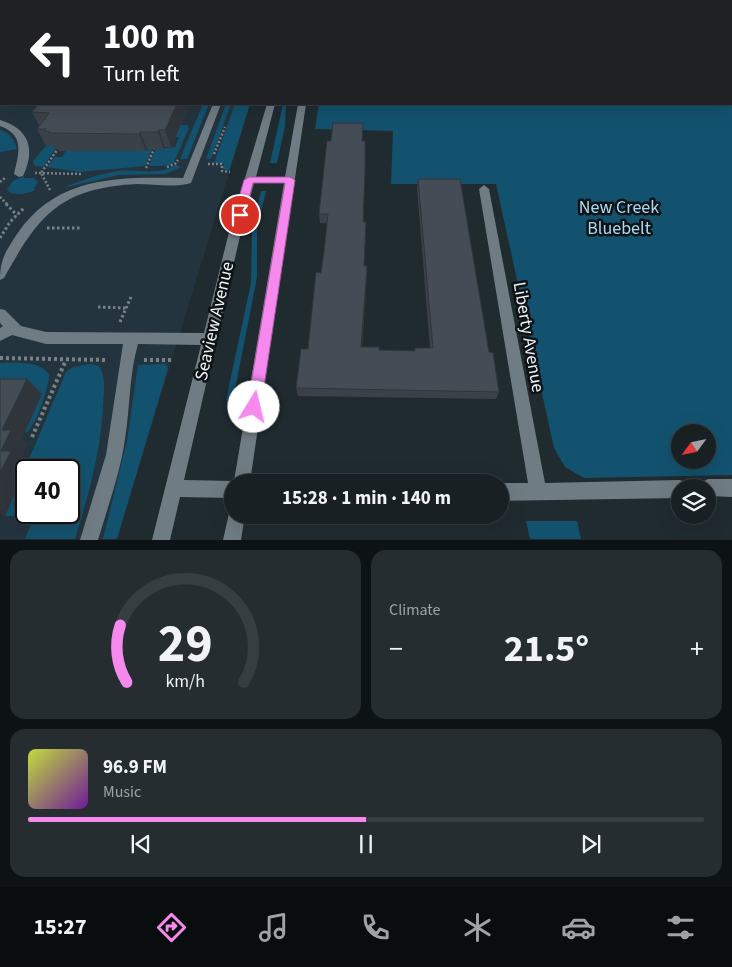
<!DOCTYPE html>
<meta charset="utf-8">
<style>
:root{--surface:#182024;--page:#252d31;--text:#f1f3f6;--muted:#9fa3a6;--line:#363e41;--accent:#f689ee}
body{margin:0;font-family:"Source Sans 3",sans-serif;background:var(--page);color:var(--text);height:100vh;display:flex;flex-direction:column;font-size:19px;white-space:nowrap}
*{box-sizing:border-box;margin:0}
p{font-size:16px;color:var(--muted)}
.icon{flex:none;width:28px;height:28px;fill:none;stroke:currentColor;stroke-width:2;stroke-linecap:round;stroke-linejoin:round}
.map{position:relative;height:540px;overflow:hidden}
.details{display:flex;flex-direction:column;gap:10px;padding:10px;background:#0d1214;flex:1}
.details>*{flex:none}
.guide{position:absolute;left:0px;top:0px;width:732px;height:105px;box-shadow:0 5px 20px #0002,0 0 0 1px var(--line);background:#202124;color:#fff;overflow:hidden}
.needle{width:32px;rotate:237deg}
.tools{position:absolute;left:671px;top:424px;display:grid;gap:10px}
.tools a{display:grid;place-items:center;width:45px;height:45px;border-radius:50%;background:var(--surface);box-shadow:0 5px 20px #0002,0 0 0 1px var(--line);font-size:25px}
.speed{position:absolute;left:15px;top:459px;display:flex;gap:10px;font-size:25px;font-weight:700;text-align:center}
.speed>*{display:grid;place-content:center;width:65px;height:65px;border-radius:50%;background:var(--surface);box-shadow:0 5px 20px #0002,0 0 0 1px var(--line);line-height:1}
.speed .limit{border:2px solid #111;border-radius:8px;background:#fff;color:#111}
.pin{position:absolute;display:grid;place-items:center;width:42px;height:42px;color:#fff;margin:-21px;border:2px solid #fff;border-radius:50%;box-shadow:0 1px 5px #0007}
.me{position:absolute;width:55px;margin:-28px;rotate:9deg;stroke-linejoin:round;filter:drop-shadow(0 0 4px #0008)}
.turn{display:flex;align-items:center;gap:18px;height:105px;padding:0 20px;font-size:22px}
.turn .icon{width:65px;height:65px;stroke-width:2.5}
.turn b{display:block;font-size:35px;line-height:42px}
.big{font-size:38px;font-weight:700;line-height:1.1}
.details .widget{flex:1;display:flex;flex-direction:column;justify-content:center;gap:8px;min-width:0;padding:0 18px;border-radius:15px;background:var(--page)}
.details .dial{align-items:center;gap:0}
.dial svg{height:130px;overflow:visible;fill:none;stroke:var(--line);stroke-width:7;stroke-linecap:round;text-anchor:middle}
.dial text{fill:var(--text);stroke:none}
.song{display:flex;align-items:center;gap:15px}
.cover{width:60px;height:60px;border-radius:8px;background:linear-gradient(135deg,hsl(70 70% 55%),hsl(280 70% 35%))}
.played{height:5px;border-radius:2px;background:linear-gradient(90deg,var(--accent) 50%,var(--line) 50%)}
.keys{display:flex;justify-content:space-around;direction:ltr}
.heat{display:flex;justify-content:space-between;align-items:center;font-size:28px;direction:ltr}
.details .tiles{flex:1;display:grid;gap:10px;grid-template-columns:1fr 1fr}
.widget:last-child{grid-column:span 2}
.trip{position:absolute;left:224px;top:474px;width:285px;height:50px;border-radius:25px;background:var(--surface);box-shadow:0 5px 20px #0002,0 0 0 1px var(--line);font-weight:700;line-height:50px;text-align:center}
.menu{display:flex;height:80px;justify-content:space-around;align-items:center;background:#0a0d0e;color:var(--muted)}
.menu .icon{width:35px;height:35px}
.menu .selected{color:var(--accent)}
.menu b{font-size:22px;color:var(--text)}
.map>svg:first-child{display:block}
.built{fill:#24343e;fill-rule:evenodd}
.green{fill:#13526f;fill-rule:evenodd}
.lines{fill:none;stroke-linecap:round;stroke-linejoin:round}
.path-far3{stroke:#788185;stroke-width:2;stroke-dasharray:1 1;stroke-linecap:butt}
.path-far2{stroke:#788185;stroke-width:2.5;stroke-dasharray:2 2;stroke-linecap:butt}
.path-far1{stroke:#788185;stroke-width:3;stroke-dasharray:2.5 2.5;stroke-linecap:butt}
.path{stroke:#788185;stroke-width:4;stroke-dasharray:3 3;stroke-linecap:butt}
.minor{fill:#707c83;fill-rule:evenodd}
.wall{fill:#3a4149}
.shaded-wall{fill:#30353c}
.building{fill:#444c55;stroke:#30353c}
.route{fill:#f689ee;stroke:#a0599b}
.labels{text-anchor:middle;stroke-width:5;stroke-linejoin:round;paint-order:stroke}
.park-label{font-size:18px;fill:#a9d9f4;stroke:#0e1215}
.street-label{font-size:18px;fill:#edf4f8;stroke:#0e1215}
</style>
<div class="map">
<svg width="732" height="540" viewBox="0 0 732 540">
<rect width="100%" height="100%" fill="#202b30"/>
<!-- built -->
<path class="built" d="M 0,0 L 282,0 L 1,1 L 1,104 L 250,104 L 117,539 L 0,539 ZM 26,470 L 69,470 L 69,512 L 26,512 Z"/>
<!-- green -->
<g class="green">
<path d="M 732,52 L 732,475 L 584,478 L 565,467 L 554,448 L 496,184 L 391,184 L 393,131 L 315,129 L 319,104 L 731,104 ZM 680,432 L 708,432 L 708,460 L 680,460 Z"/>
<polygon points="203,104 209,104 187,159 180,159"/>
<polygon points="226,104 231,104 211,159 206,159"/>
<polygon points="235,104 250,104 229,171 223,169 224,164 214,163"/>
<polygon points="283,104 286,104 285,126 277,163 270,163"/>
<polygon points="178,125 187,125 189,128 173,164 163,166 149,166 156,149 175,147 179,137 170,137"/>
<path d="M 0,130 C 10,133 14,139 17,149 L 0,152 Z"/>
<polygon points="46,146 56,146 55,149 43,167 35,166 33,161"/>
<polygon points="67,149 135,151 152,149 145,166 79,172 47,167 55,157 62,157"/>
<path d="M 176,165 L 181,167 L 165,174 L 119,175 L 63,188 C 81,180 99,174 119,171 C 137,169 159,176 176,165 Z"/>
<path d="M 24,176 L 24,178 L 34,178 L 38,182 L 34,188 L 35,190 C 28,194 10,197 7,189 L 13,181 Z"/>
<polygon points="261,191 266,191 257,228 257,277 233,400 226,400 251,283 252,231"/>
<path d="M 0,363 C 14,363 41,360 49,375 C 49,387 36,426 26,433 L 0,394 Z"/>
<path d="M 90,364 L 99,366 C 106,376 104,393 103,404 C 101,452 89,493 75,539 L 25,539 L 34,516 L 5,516 L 66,372 L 73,367 ZM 26,470 L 69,470 L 69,512 L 26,512 Z"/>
<polygon points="165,364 168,368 117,539 103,539 127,441 138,365"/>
<polygon points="526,521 577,521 581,539 530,539"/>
</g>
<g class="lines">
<!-- path-far3 -->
<g class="path-far3">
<polyline points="66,1 71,0"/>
<polyline points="0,55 1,53"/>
</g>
<!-- path-far2 -->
<g class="path-far2">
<polyline points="214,154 225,127"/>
<polyline points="208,164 222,164 222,171 230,172"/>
<polyline points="167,167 175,164 178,160"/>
<polyline points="146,168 154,149"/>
<polyline points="35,173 83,174"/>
<polyline points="0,182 6,177"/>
<polyline points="50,190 41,173 57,150"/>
<polyline points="0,197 8,205"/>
</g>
<!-- path-far1 -->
<g class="path-far1">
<polyline points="6,204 17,215"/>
<polyline points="47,228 82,228"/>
<polyline points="0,238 10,222 25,207"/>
<polyline points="98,307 126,308"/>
<polyline points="120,322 131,297"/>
</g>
<!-- path -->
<g class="path">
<polyline points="0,358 106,360"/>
<polyline points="144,360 174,360"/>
<polyline points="32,437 66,360"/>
</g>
<!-- minor -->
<g class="minor">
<rect x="254" y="0" width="6" height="1"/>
<rect x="296" y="0" width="6" height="1"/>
<rect x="320" y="0" width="6" height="1"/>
<rect x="445" y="0" width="6" height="1"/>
<rect x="588" y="0" width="7" height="1"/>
<rect x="0" y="12" width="1" height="4"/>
<rect x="731" y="46" width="1" height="4"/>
<path d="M 213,104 L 221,104 L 191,183 C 174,188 154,184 137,184 C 60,188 39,215 4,278 L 0,280 C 0,259 6,251 17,234 C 57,175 119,177 183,178 Z"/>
<path d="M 267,104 L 275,104 L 256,177 L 285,177 L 298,104 L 306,104 L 250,482 L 232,482 L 232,498 L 180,497 L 170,540 L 152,540 L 201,345 L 138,344 C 129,375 130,408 125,439 C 120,474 108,506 98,540 L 80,540 L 106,455 L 123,344 L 46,344 L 12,335 L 0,341 L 0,328 L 3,326 L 0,323 L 0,309 L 5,310 L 21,326 L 46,332 L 204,333 L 229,232 ZM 254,183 L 284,183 L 234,481 L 184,480 L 241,232 Z"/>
<path d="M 0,120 C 29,128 36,150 23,176 L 19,177 L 14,174 C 19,153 25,135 0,126 Z"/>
<polygon points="484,185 489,189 545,483 680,480 686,483 688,488 680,488 680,498 500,501 500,483 528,483 479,189"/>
<polygon points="708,479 732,479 732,497 708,496 708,488 700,488 702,482"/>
<polygon points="232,508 232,515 245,515 241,540 223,540 230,509"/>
</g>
</g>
<!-- wall -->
<g class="wall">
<polygon points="39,104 190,104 171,147 165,147 164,150 147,149 146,151 59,151 58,149 54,149 53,146 46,146 37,129 39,125 32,112"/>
<polygon points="363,123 362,141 364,266 367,266 367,276 362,347 379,350 414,351 415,348 430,348 417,188 418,179 489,352 499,392 496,399 298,396 296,388 308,349 324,252 327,223 320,223 319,214 331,141"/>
</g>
<!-- shaded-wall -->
<g class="shaded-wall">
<polygon points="177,104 190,104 171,147 165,130"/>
<polygon points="159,130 165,147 164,150 158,132"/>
<polygon points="140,132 147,149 146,151 139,134"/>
<polygon points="367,266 367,276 361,356 361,347"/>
<polygon points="27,379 42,394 22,439 28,444 21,459 28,464 5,516 0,513 0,473 2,430"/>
</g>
<!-- building -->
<g class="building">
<polygon points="341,0 370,0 369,1 341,1"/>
<polygon points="39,104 177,104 165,130 159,130 158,132 140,132 139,134 49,133 50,132 44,131 46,129 37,129 49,113 32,112"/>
<polygon points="333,123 363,123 362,141 365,141 365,172 363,222 366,222 364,266 367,266 361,347 379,347 379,350 415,351 415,348 433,348 418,179 460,179 489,352 493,353 499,392 296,388 301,349 308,349 316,272 321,273 324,252 328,214 319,214 327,141 331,141"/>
<polygon points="0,379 27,379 2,430 11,430 1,451 11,451 0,473"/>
</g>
<!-- route -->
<polygon class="route" points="249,177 290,177 295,180 261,407 259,411 254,413 249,411 247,407 285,183 253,183 245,215 240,218 234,215 244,180"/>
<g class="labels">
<!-- park labels -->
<g class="park-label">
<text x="619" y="213">New Creek<tspan x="619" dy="21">Bluebelt</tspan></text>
</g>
<!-- street labels -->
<g class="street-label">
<text transform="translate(214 321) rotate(-77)" y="6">Seaview Avenue</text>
<text transform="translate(529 337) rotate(80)" y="6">Liberty Avenue</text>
</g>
</g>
</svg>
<div class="tools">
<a><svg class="needle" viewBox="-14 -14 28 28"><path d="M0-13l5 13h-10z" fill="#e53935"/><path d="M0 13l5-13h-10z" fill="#9fa3a6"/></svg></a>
<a><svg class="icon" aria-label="layers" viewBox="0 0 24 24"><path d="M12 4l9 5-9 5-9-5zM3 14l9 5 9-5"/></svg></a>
</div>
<div class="speed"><div class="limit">40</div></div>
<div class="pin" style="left:240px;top:215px;background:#d93025"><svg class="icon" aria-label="arrive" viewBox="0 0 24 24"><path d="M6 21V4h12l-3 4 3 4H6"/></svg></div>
<svg class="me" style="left:254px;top:407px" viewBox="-20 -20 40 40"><circle r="19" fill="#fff"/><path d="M0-13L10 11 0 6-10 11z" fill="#f689ee"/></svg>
<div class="trip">15:28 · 1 min · 140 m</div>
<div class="guide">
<div class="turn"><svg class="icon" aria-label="left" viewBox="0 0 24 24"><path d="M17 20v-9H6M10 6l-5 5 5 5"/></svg><div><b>100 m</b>Turn left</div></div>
</div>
</div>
<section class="details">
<div class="tiles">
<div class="widget dial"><svg viewBox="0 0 100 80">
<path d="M14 69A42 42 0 1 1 86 69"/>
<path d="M14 69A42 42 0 0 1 10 34" stroke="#f689ee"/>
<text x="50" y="56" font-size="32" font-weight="700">29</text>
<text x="50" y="72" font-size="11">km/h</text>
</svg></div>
<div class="widget"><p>Climate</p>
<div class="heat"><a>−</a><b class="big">21.5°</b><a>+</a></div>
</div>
<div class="widget">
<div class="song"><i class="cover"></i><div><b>96.9 FM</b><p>Music</p></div></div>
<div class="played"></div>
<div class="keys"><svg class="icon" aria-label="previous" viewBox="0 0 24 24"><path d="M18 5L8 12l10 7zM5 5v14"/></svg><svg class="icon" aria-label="pause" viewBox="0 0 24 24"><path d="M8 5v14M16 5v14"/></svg><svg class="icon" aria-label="next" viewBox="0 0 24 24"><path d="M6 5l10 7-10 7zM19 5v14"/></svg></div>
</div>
</div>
</section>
<nav class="menu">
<b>15:27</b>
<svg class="icon selected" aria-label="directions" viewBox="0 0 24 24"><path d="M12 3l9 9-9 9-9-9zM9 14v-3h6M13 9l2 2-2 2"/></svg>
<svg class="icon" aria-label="music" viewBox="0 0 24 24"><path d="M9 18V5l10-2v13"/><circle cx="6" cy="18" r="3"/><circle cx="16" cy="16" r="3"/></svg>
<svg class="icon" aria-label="phone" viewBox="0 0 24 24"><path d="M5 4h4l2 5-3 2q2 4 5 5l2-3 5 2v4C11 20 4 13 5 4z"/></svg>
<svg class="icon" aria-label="climate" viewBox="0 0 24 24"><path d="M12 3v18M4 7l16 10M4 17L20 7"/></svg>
<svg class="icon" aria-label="car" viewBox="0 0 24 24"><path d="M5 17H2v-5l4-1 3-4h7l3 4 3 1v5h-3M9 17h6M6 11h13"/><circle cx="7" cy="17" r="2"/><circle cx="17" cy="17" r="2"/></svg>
<svg class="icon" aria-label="filters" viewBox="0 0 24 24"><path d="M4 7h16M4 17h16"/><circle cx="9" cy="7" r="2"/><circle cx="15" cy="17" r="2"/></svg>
</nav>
